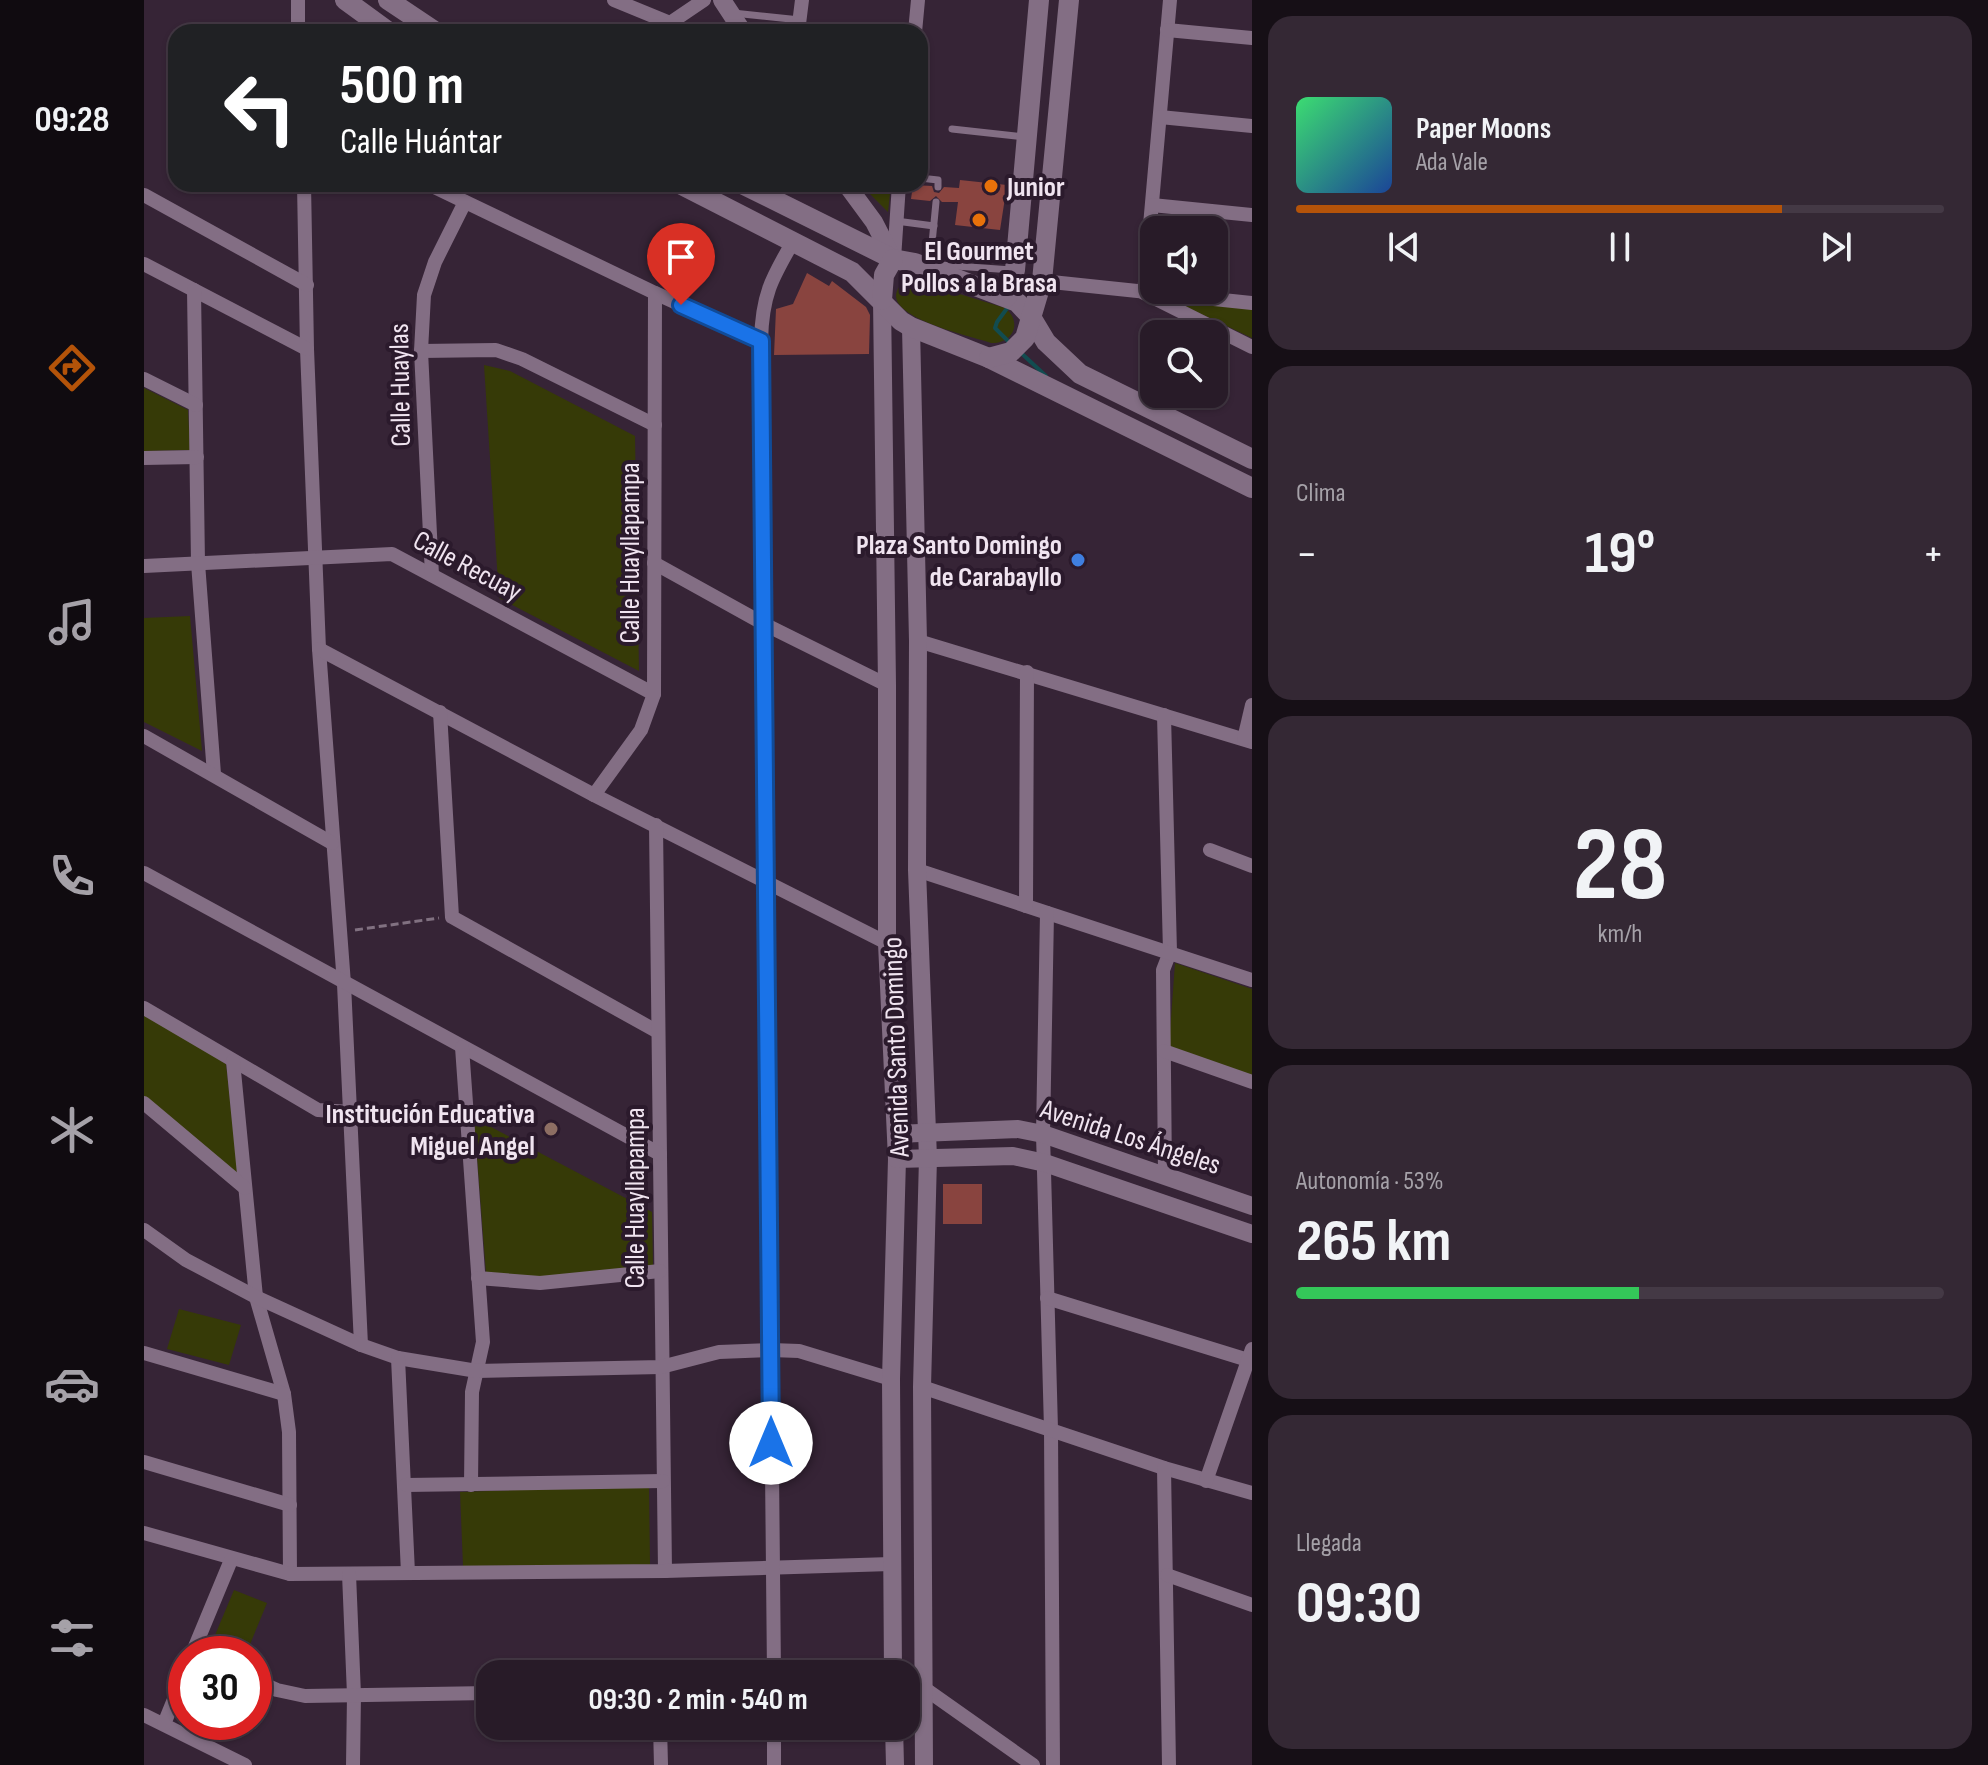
<!DOCTYPE html>
<html lang="es">
<meta charset="utf-8">
<style>
:root{--surface:#281b28;--page:#342834;--text:#f1f3f6;--muted:#a5a1a8;--line:#443945;--accent:#b45309}
body{margin:0;font-family:"Sofia Sans Condensed",sans-serif;background:var(--page);color:var(--text);height:100vh;display:flex;flex-direction:column;font-size:30px;white-space:nowrap}
*{box-sizing:border-box;margin:0}
p{font-size:26px;color:var(--muted)}
.icon{flex:none;width:44px;height:44px;fill:none;stroke:currentColor;stroke-width:2;stroke-linecap:round;stroke-linejoin:round}
.map{position:relative;flex:1;overflow:hidden}
.details{display:flex;flex-direction:column;gap:16px;padding:16px;background:#160f16;width:736px}
.details>*{flex:none}
.top-card{position:absolute;left:24px;top:24px;width:760px;height:168px;border-radius:24px;box-shadow:0 2px 6px #0004,0 0 0 2px var(--line);background:#202124;color:#fff;overflow:hidden}
.tools{position:absolute;left:996px;top:216px;display:grid;gap:16px}
.tools a{display:grid;place-items:center;width:88px;height:88px;border-radius:16px;background:var(--surface);box-shadow:0 2px 6px #0004,0 0 0 2px var(--line);font-size:40px}
.speed{position:absolute;left:24px;top:1636px;display:flex;gap:16px;font-size:40px;font-weight:700;text-align:center}
.speed>*{display:grid;place-content:center;width:104px;height:104px;border-radius:50%;background:var(--surface);box-shadow:0 2px 6px #0004,0 0 0 2px var(--line);line-height:1}
.speed .limit{border:12px solid #d22;background:#fff;color:#111}
.pin{position:absolute;display:grid;place-items:center;width:68px;height:68px;color:#fff;margin:-82px -34px;border-radius:50% 50% 50% 0;rotate:-45deg;box-shadow:0 0 8px #0007}
.pin .icon{rotate:45deg}
.me{position:absolute;width:88px;margin:-44px;rotate:0deg;stroke-linejoin:round;filter:drop-shadow(0 0 6px #0008)}
.turn{display:flex;align-items:center;gap:28px;height:168px;padding:0 40px;font-size:36px}
.turn .icon{width:104px;height:104px;stroke-width:2.5}
.turn b{display:block;font-size:56px;line-height:68px}
.big{font-size:60px;font-weight:700;line-height:1.1}
.details .widget{flex:1;display:flex;flex-direction:column;justify-content:center;gap:12px;min-width:0;padding:0 28px;border-radius:24px;background:var(--page)}
.details .dial{align-items:center;gap:0}
.dial b{font-size:104px;line-height:1}
.song{display:flex;align-items:center;gap:24px}
.cover{width:96px;height:96px;border-radius:12px;background:linear-gradient(135deg,hsl(140 70% 55%),hsl(220 70% 35%))}
.played{height:8px;border-radius:4px;background:linear-gradient(90deg,var(--accent) 75%,var(--line) 75%)}
.keys{display:flex;justify-content:space-around;direction:ltr}
.heat{display:flex;justify-content:space-between;align-items:center;font-size:44px;direction:ltr}
.charge{height:12px;border-radius:6px;background:linear-gradient(90deg,#34c759 53%,var(--line) 0)}
.trip{position:absolute;left:332px;top:1660px;width:444px;height:80px;border-radius:24px;background:var(--surface);box-shadow:0 2px 6px #0004,0 0 0 2px var(--line);font-weight:700;line-height:80px;text-align:center}
main{display:flex;flex:1;min-height:0}
.tabs{display:flex;flex-direction:column;width:144px;justify-content:space-around;align-items:center;background:#100b10;color:var(--muted)}
.tabs .icon{width:56px;height:56px}
.tabs .active{color:var(--accent)}
.tabs b{font-size:36px;color:var(--text)}
.map>svg:first-child{display:block}
.green{fill:#363a07}
.lines{fill:none;stroke-linecap:round;stroke-linejoin:round}
.stream{stroke:#124c50;stroke-width:4}
.building{fill:#89443f}
.path{stroke:#817181;stroke-width:3;stroke-dasharray:8 4;stroke-linecap:butt}
.service{stroke:#836e84;stroke-width:7}
.minor{stroke:#836e84;stroke-width:14}
.tertiary{stroke:#836e84;stroke-width:18}
.secondary{stroke:#836e84;stroke-width:20}
.route-casing{stroke:#114b97;stroke-width:20}
.route{stroke:#1a73e8;stroke-width:14}
.food-dot{fill:#e8710a;stroke:#2b1a2c;stroke-width:3}
.shop-dot{fill:#3f7fe0;stroke:#2b1a2c;stroke-width:3}
.education-dot{fill:#8d6e63;stroke:#2b1a2c;stroke-width:3}
.labels{text-anchor:middle;stroke-width:8;stroke-linejoin:round;paint-order:stroke}
.poi-label{font-size:28px;font-weight:bold;fill:#f0e4f0;stroke:#2b1a2c;text-anchor:end}
.street-label{font-size:28px;fill:#f0e4f0;stroke:#2b1a2c}
</style>
<main>
<nav class="tabs">
<b>09:28</b>
<svg class="icon active" aria-label="directions" viewBox="0 0 24 24"><path d="M12 3l9 9-9 9-9-9zM9 14v-3h6M13 9l2 2-2 2"/></svg>
<svg class="icon" aria-label="music" viewBox="0 0 24 24"><path d="M9 18V5l10-2v13"/><circle cx="6" cy="18" r="3"/><circle cx="16" cy="16" r="3"/></svg>
<svg class="icon" aria-label="phone" viewBox="0 0 24 24"><path d="M5 4h4l2 5-3 2q2 4 5 5l2-3 5 2v4C11 20 4 13 5 4z"/></svg>
<svg class="icon" aria-label="climate" viewBox="0 0 24 24"><path d="M12 3v18M4 7l16 10M4 17L20 7"/></svg>
<svg class="icon" aria-label="car" viewBox="0 0 24 24"><path d="M5 17H2v-5l4-1 3-4h7l3 4 3 1v5h-3M9 17h6M6 11h13"/><circle cx="7" cy="17" r="2"/><circle cx="17" cy="17" r="2"/></svg>
<svg class="icon" aria-label="filters" viewBox="0 0 24 24"><path d="M4 7h16M4 17h16"/><circle cx="9" cy="7" r="2"/><circle cx="15" cy="17" r="2"/></svg>
</nav>
<div class="map">
<svg width="1108" height="1765" viewBox="0 0 1108 1765">
<rect width="100%" height="100%" fill="#362436"/>
<!-- green -->
<g class="green">
<polygon points="716,184 747,184 744,212"/>
<path d="M 767,279 L 861,308 C 879,322 869,344 847,343 C 827,336 742,318 753,291 C 756,284 761,281 767,279 Z"/>
<polygon points="1034,303 1108,308 1108,338"/>
<polygon points="340,365 366,371 491,436 495,671 355,598"/>
<polygon points="0,388 44,410 46,450 0,451"/>
<polygon points="46,616 58,751 0,722 0,618"/>
<polygon points="1031,963 1108,989 1108,1075 1025,1046"/>
<polygon points="0,1013 82,1064 94,1174 0,1096"/>
<polygon points="330,1118 508,1212 509,1265 395,1277 342,1273"/>
<polygon points="35,1309 97,1325 85,1365 23,1349"/>
<polygon points="505,1485 506,1565 319,1566 316,1492"/>
<polygon points="90,1590 123,1603 102,1654 82,1654 66,1647"/>
</g>
<g class="lines">
<!-- stream -->
<g class="stream">
<polyline points="864,307 853,322 851,328 867,344"/>
<polyline points="876,352 902,376"/>
</g>
</g>
<!-- building -->
<g class="building">
<polygon points="816,180 863,185 856,230 811,225 814,202 798,202 792,196 786,201 767,199 769,185 788,186 790,192 795,193 800,187 815,188"/>
<polygon points="663,273 685,286 688,281 722,307 726,315 725,354 630,355 632,309 649,304"/>
<rect x="799" y="1184" width="39" height="40"/>
</g>
<g class="lines">
<!-- path -->
<polyline class="path" points="211,930 295,918"/>
<!-- service -->
<g class="service">
<polyline points="589,13 656,20"/>
<polyline points="808,129 881,137"/>
<polyline points="776,178 794,180 794,187"/>
<polyline points="752,221 790,226"/>
<polyline points="786,264 792,202"/>
<polyline points="797,265 868,270"/>
</g>
<!-- minor -->
<g class="minor">
<polyline points="470,0 526,23"/>
<polyline points="1026,0 1000,293 1108,347"/>
<polyline points="523,30 526,23 560,0"/>
<polyline points="1023,30 1108,38"/>
<polyline points="154,32 154,0"/>
<polyline points="654,32 658,0"/>
<polyline points="771,32 774,0"/>
<polyline points="1016,117 1108,126"/>
<polyline points="160,184 163,349 175,649 200,984 217,1345"/>
<polyline points="284,184 511,293 617,341"/>
<polyline points="0,195 163,285"/>
<polyline points="1008,205 1108,215"/>
<polyline points="750,259 755,184"/>
<polyline points="0,264 163,349"/>
<polyline points="898,281 1108,303"/>
<polyline points="50,290 54,563 70,774"/>
<polyline points="277,351 352,350 378,359 511,425"/>
<polyline points="0,379 52,405"/>
<polyline points="0,458 53,457"/>
<polyline points="510,563 620,624 743,685"/>
<polyline points="0,566 248,554 510,694"/>
<polyline points="288,575 277,351 280,295 291,262 321,202"/>
<polyline points="774,641 1108,742"/>
<polyline points="175,649 450,795 743,943"/>
<polyline points="296,712 308,917 514,1032"/>
<polyline points="1020,715 1026,952 1019,970 1021,1176"/>
<polyline points="0,736 188,843"/>
<polyline points="1100,739 1108,705"/>
<polyline points="450,795 497,730 510,694 511,293"/>
<polyline points="512,825 521,1571"/>
<polyline points="1066,850 1108,866"/>
<polyline points="773,870 1108,980"/>
<polyline points="0,873 516,1154"/>
<polyline points="882,906 883,672"/>
<polyline points="903,913 899,1134 907,1429 909,1765"/>
<polyline points="0,1008 174,1110 207,1112"/>
<polyline points="318,1047 339,1342 328,1392 327,1485"/>
<polyline points="1020,1051 1108,1082"/>
<polyline points="89,1061 112,1297 140,1394 145,1432 146,1574"/>
<polyline points="0,1103 101,1188"/>
<polyline points="0,1230 42,1260 112,1297 217,1345 254,1358 333,1371 517,1367 575,1352 627,1350 655,1351 747,1379"/>
<polyline points="334,1278 396,1283 516,1271"/>
<polyline points="903,1298 1104,1360"/>
<polyline points="0,1353 140,1394"/>
<polyline points="254,1358 264,1573"/>
<polyline points="778,1387 1020,1468 1108,1493"/>
<polyline points="0,1462 146,1505"/>
<polyline points="1020,1468 1025,1765"/>
<polyline points="1062,1481 1108,1349"/>
<polyline points="262,1485 519,1481"/>
<polyline points="0,1533 146,1574 521,1571 747,1564"/>
<polyline points="205,1574 210,1695 209,1765"/>
<polyline points="1023,1575 1108,1605"/>
<polyline points="48,1654 87,1560"/>
<path d="M 630,1674 L 617,341 C 618,296 627,279 650,240"/>
<polyline points="110,1680 133,1690 161,1696 346,1693"/>
<polyline points="780,1688 889,1765"/>
<polyline points="0,1715 101,1765"/>
<polyline points="20,1724 42,1670"/>
<polyline points="516,1726 517,1765"/>
<polyline points="630,1726 630,1765"/>
</g>
<!-- tertiary -->
<g class="tertiary">
<polyline points="578,0 599,32"/>
<polyline points="702,184 730,222 749,259"/>
<polyline points="738,300 743,685 743,943 753,1159 747,1379 749,1674"/>
<polyline points="767,327 774,641 773,870 784,1158 778,1387 780,1765"/>
<polyline points="752,1134 874,1129 899,1134 1108,1206"/>
<polyline points="753,1159 869,1156 901,1163 1108,1234"/>
<polyline points="750,1726 751,1765"/>
</g>
<!-- secondary -->
<g class="secondary">
<polyline points="201,0 245,32"/>
<polyline points="244,0 292,32"/>
<polyline points="536,184 708,272 757,321 767,327 845,358 1108,488"/>
<polyline points="598,184 749,259 771,263 873,302 887,317 902,342 936,374 1108,459"/>
<polyline points="863,297 871,270 895,0"/>
<polyline points="738,300 740,275 749,259"/>
<polyline points="845,358 867,352 881,338 898,281 925,0"/>
</g>
</g>
<g class="lines">
<defs>
<polyline id="route" points="537,305 617,341 627,1443"/>
</defs>
<!-- route casing -->
<use href="#route" class="route-casing"/>
<!-- route -->
<use href="#route" class="route"/>
</g>
<!-- markers -->
<g class="food-dot">
<circle cx="847" cy="186" r="8"/>
<circle cx="835" cy="220" r="8"/>
</g>
<circle class="shop-dot" cx="934" cy="560" r="8"/>
<circle class="education-dot" cx="407" cy="1129" r="8"/>
<g class="labels">
<!-- poi labels -->
<g class="poi-label">
<text x="863" y="196" text-anchor="start">Junior</text>
<text x="835" y="260" text-anchor="middle">El Gourmet<tspan x="835" dy="32">Pollos a la Brasa</tspan></text>
<text x="918" y="554">Plaza Santo Domingo<tspan x="918" dy="32">de Carabayllo</tspan></text>
<text x="391" y="1123">Institución Educativa<tspan x="391" dy="32">Miguel Angel</tspan></text>
</g>
<!-- street labels -->
<g class="street-label">
<text transform="translate(255 385) rotate(-91)" y="10">Calle Huaylas</text>
<text transform="translate(485 553) rotate(-90)" y="10">Calle Huayllapampa</text>
<text transform="translate(324 565) rotate(28)" y="10">Calle Recuay</text>
<text transform="translate(751 1047) rotate(-92)" y="10">Avenida Santo Domingo</text>
<text transform="translate(987 1136) rotate(18)" y="10">Avenida Los Ángeles</text>
<text transform="translate(490 1198) rotate(-90)" y="10">Calle Huayllapampa</text>
</g>
</g>
</svg>
<div class="tools">
<a><svg class="icon" aria-label="sound" viewBox="0 0 24 24"><path d="M4 9h4l5-4v14l-5-4H4zM17 9q2 3 0 6"/></svg></a>
<a><svg class="icon" aria-label="search" viewBox="0 0 24 24"><circle cx="10" cy="10" r="6"/><path d="M15 15l6 6"/></svg></a>
</div>
<div class="speed"><div class="limit">30</div></div>
<div class="pin" style="left:537px;top:305px;background:#d93025"><svg class="icon" aria-label="arrive" viewBox="0 0 24 24"><path d="M6 21V4h12l-3 4 3 4H6"/></svg></div>
<svg class="me" style="left:627px;top:1443px" viewBox="-20 -20 40 40"><circle r="19" fill="#fff"/><path d="M0-13L10 11 0 6-10 11z" fill="#1a73e8"/></svg>
<div class="trip">09:30 · 2 min · 540 m</div>
<div class="top-card">
<div class="turn"><svg class="icon" aria-label="left" viewBox="0 0 24 24"><path d="M17 20v-9H6M10 6l-5 5 5 5"/></svg><div><b>500 m</b>Calle Huántar</div></div>
</div>
</div>
<section class="details">
<div class="widget">
<div class="song"><i class="cover"></i><div><b>Paper Moons</b><p>Ada Vale</p></div></div>
<div class="played"></div>
<div class="keys"><svg class="icon" aria-label="previous" viewBox="0 0 24 24"><path d="M18 5L8 12l10 7zM5 5v14"/></svg><svg class="icon" aria-label="pause" viewBox="0 0 24 24"><path d="M8 5v14M16 5v14"/></svg><svg class="icon" aria-label="next" viewBox="0 0 24 24"><path d="M6 5l10 7-10 7zM19 5v14"/></svg></div>
</div>
<div class="widget"><p>Clima</p>
<div class="heat"><a>−</a><b class="big">19°</b><a>+</a></div>
</div>
<div class="widget dial"><b>28</b><p>km/h</p></div>
<div class="widget"><p>Autonomía · 53%</p><b class="big">265 km</b><div class="charge"></div></div>
<div class="widget"><p>Llegada</p><b class="big">09:30</b></div>
</section>
</main>
